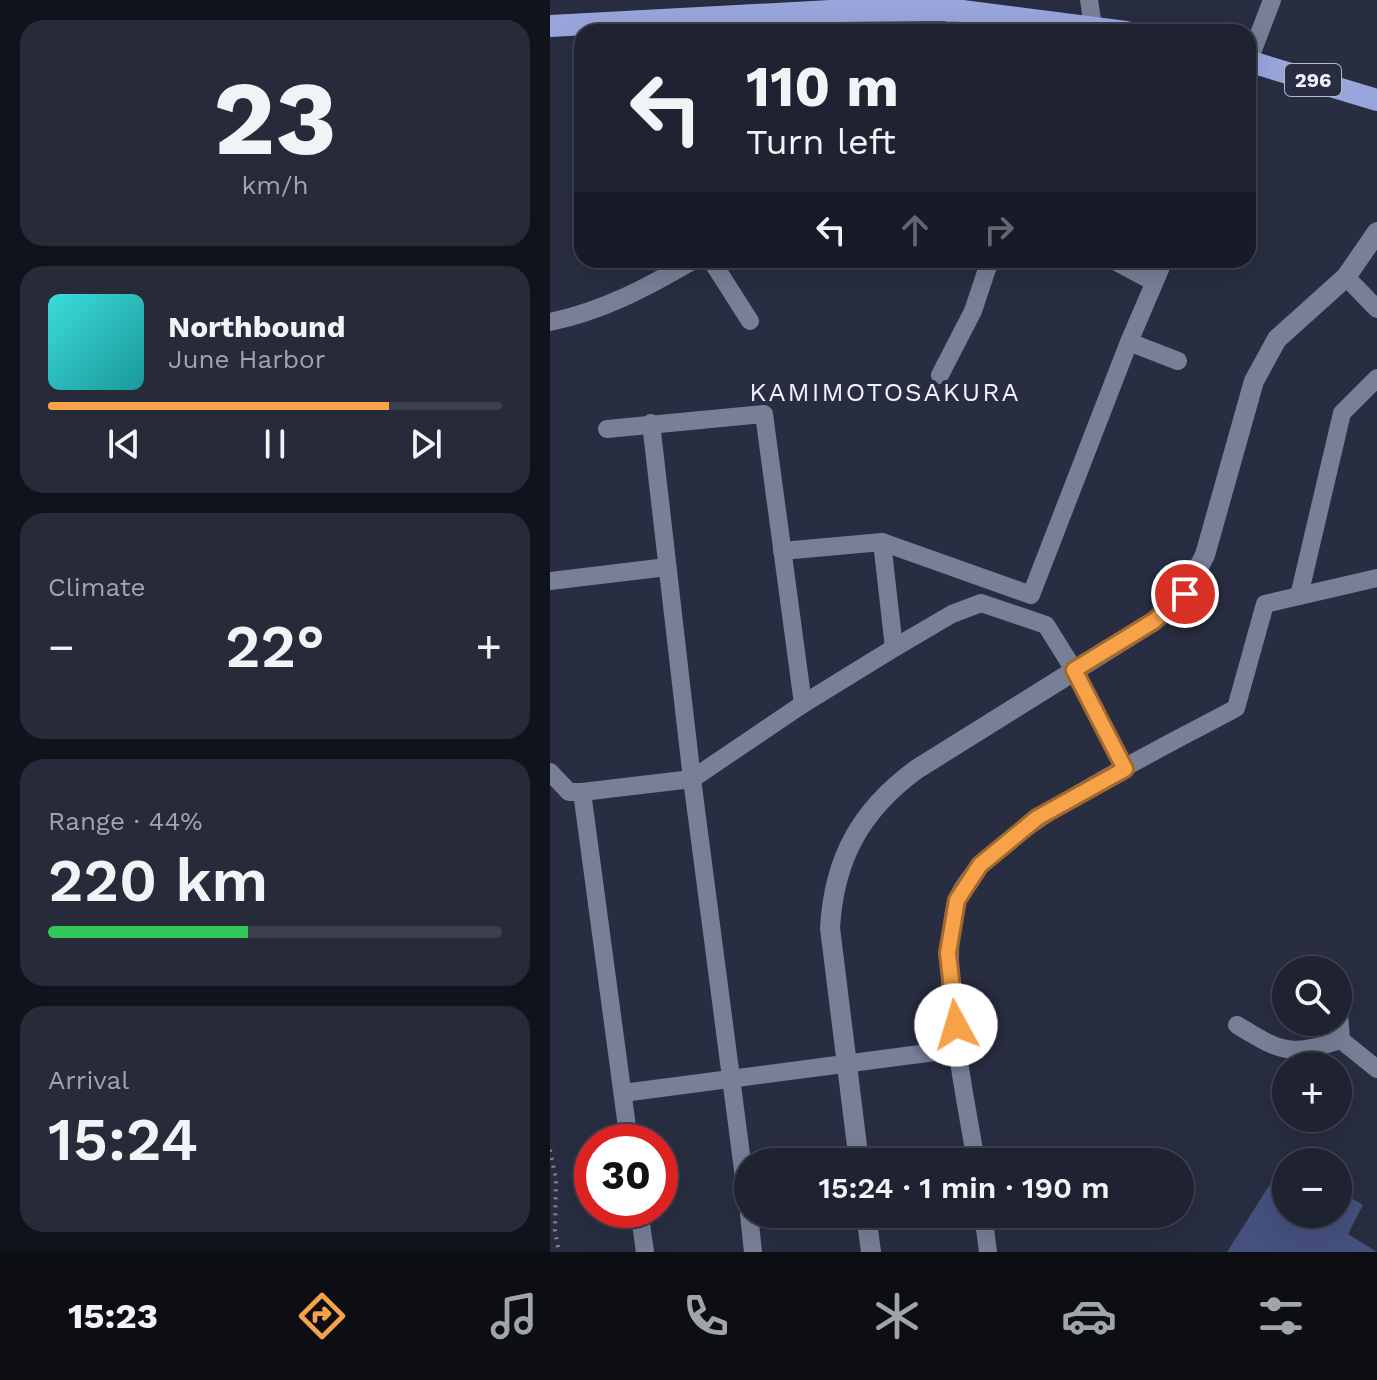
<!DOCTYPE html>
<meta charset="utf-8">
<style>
:root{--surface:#1e2231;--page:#262a39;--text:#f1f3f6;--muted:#a1a4ab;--line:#3c3f4d;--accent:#f7a148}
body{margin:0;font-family:"Work Sans",sans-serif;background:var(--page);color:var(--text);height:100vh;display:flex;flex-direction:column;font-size:30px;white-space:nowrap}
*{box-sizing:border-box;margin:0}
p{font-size:26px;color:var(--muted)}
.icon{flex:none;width:44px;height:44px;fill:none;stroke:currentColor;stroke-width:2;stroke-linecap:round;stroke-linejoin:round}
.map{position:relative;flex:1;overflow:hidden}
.sheet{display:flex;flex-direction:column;gap:20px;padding:20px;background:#10131b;width:550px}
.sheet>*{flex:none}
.hud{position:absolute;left:24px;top:24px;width:682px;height:244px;border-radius:24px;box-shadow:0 8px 32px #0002,0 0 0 2px var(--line);background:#1e2231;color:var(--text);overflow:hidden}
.buttons{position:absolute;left:722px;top:956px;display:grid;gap:16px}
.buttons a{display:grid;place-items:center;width:80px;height:80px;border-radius:50%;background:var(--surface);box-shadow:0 8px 32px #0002,0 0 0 2px var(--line);font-size:40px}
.speed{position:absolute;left:24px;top:1124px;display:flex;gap:16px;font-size:40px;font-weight:700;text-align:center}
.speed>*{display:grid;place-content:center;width:104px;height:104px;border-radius:50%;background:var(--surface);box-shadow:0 8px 32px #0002,0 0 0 2px var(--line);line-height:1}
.speed .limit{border:12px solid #d22;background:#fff;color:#111}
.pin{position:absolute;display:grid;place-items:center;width:68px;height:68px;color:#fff;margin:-34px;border:4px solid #fff;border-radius:50%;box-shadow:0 2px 8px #0007}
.me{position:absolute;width:88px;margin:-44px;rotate:354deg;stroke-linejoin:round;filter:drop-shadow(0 0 6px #0008)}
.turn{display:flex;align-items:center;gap:28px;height:168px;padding:0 40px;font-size:36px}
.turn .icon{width:104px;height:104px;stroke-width:2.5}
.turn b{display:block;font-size:56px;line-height:68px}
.lanes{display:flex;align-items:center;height:76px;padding:0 40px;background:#0003;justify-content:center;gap:40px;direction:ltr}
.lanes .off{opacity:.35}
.big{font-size:60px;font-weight:600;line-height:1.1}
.sheet .widget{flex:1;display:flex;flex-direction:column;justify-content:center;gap:12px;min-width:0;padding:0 28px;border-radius:24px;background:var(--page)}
.sheet .dial{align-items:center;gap:0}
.dial b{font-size:104px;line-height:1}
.song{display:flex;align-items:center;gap:24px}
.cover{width:96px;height:96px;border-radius:12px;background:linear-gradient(135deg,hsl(180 70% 55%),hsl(180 70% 35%))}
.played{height:8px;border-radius:4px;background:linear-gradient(90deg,var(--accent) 75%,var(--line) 75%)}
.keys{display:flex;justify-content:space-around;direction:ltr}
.heat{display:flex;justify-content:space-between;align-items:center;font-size:44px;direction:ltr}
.charge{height:12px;border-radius:6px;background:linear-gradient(90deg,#34c759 44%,var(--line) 0)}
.trip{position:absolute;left:184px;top:1148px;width:460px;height:80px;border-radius:40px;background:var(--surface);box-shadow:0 8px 32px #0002,0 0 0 2px var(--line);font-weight:600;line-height:80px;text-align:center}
.menu{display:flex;height:128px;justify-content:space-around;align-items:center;background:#0c0e14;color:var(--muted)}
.menu .icon{width:56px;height:56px}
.menu .selected{color:var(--accent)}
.menu b{font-size:36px;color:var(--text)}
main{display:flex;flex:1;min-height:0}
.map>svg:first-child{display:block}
.building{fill:#46507e}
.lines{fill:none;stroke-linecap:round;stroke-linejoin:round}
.minor-tunnel{stroke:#464b5d;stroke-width:18;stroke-dasharray:18 9;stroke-linecap:butt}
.path{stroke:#828696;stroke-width:4;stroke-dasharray:2 6;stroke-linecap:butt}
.minor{stroke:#797f97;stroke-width:18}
.tertiary{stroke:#797f97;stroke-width:20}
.trunk{stroke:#99a6dc;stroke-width:22}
.route-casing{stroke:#a1692f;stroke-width:20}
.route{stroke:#f7a148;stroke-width:14}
.labels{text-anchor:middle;stroke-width:8;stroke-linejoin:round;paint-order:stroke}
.shield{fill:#282d41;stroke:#b4b8c5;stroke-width:2}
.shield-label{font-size:20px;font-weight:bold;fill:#f0f3fe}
.quarter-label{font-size:26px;letter-spacing:2px;fill:#f0f3fe;stroke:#282d41}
</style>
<main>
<section class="sheet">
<div class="widget dial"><b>23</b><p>km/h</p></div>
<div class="widget">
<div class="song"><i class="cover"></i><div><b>Northbound</b><p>June Harbor</p></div></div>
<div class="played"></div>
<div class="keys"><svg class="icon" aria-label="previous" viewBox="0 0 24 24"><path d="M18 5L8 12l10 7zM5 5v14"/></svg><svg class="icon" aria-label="pause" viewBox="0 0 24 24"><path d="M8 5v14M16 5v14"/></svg><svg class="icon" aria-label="next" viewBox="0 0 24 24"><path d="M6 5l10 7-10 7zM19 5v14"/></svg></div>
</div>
<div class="widget"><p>Climate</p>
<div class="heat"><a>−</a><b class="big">22°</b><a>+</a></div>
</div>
<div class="widget"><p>Range · 44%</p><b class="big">220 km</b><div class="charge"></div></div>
<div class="widget"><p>Arrival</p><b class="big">15:24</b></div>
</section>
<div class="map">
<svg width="827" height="1252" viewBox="0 0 827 1252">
<rect width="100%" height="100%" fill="#282d41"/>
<!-- building -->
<polygon class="building" points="736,1159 736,1214 788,1214 788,1190 813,1205 798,1234 827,1252 677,1252"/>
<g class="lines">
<!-- minor-tunnel -->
<polyline class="minor-tunnel" points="281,32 301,2"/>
<!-- path -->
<polyline class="path" points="0,1150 6,1179 5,1231 9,1252"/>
<!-- minor -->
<g class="minor">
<polyline points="539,0 543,26"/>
<polyline points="404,32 405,10"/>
<polyline points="698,63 722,0"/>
<polyline points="161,260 200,321"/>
<polyline points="563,260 604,282"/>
<polyline points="796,277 827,309"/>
<path d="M 0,322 C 53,311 98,287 144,260"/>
<polyline points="579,342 628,361"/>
<polyline points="390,375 423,311 440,260"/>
<polyline points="101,423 142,779 198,1208"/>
<polyline points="57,429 214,414 253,704"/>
<polyline points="332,542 344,648"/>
<polyline points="232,551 332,542 481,595 579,342 614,260"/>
<polyline points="0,581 117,567"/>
<polyline points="749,596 792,413 827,378"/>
<polyline points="0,772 19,792 32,792 79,1142"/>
<polyline points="32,792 142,779 253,704 344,648 402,614 431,603 496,625 524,670 575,769"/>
<polyline points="789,1013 791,1040 827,1069"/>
<path d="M 687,1025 C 733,1053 739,1056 791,1040"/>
<polyline points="73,1093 408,1049"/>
<path d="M 426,1162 C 414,1088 388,975 406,903 C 424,836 623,743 686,708 L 715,604 L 827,578"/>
<polyline points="89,1210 95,1252"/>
<polyline points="199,1214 203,1252"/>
<polyline points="433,1214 438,1252"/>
</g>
<!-- tertiary -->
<g class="tertiary">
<path d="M 309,1162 L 280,928 C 284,858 311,810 367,769 L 604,621 L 635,594 L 655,555 L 704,381 L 727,339 L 796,277 L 827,232"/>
<polyline points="316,1214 321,1252"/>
</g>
<!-- trunk -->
<g class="trunk">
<polyline points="0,26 281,11 405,10 576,32"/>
<polyline points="698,61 827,100"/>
</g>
</g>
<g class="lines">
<defs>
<polyline id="route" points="406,1025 398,953 407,900 430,865 487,818 575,769 524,670 604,621 635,594"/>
</defs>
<!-- route casing -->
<use href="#route" class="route-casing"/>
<!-- route -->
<use href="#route" class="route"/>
</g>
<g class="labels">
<!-- shield labels -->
<rect class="shield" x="735" y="64" width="56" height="32" rx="6"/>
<g class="shield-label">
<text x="763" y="87">296</text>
</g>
<!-- quarter labels -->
<g class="quarter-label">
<text x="335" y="401">KAMIMOTOSAKURA</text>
</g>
</g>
</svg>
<div class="buttons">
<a><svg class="icon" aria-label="search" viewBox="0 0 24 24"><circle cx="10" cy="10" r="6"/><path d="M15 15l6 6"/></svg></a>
<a>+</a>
<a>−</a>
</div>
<div class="speed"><div class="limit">30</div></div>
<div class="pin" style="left:635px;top:594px;background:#d93025"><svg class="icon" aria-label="arrive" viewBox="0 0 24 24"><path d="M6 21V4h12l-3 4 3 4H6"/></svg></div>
<svg class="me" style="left:406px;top:1025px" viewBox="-20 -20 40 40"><circle r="19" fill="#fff"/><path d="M0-13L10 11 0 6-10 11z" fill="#f7a148"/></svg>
<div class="trip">15:24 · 1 min · 190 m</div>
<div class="hud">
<div class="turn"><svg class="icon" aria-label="left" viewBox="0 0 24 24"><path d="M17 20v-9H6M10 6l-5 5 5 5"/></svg><div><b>110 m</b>Turn left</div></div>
<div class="lanes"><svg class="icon" aria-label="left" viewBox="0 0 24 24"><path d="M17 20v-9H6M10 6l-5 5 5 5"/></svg><svg class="icon off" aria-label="ahead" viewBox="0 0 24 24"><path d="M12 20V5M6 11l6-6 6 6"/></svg><svg class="icon off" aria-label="right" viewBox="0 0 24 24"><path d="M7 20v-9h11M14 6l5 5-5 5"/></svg></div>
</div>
</div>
</main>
<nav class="menu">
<b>15:23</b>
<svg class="icon selected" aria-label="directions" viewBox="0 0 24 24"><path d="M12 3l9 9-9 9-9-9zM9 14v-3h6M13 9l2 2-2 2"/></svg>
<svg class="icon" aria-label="music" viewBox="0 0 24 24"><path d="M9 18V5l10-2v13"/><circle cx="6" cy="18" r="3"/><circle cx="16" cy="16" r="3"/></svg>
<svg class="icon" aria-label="phone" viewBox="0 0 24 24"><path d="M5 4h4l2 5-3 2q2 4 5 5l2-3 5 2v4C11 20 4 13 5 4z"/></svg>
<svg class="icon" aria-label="climate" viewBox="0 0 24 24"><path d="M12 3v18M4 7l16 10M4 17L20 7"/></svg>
<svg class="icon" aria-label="car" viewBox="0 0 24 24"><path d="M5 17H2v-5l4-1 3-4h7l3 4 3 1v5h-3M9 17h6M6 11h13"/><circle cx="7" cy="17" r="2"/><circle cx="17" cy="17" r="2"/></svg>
<svg class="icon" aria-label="filters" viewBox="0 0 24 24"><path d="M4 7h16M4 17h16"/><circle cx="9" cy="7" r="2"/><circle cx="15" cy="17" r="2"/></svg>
</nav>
